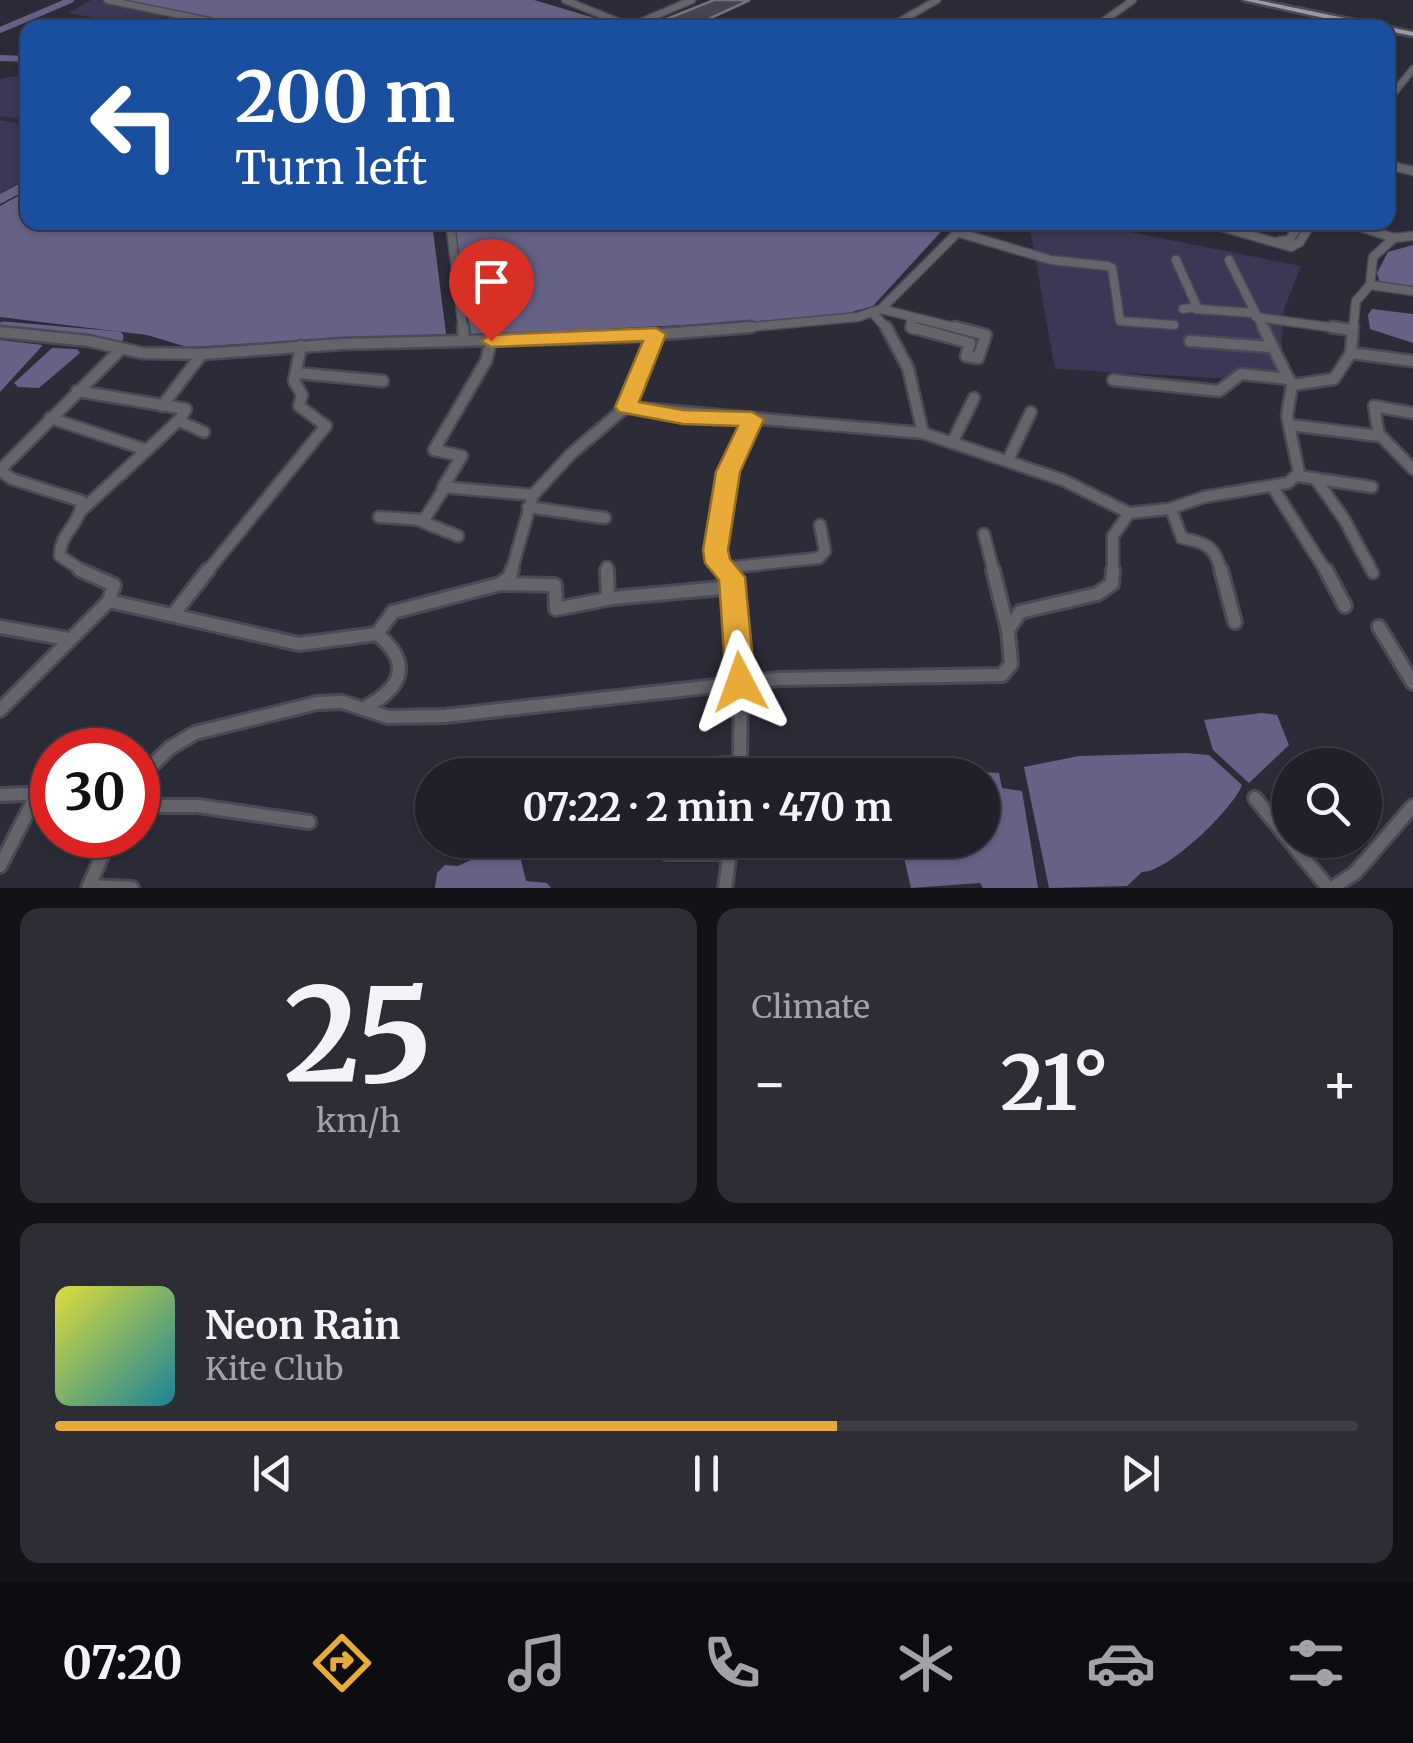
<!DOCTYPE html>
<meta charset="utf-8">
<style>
:root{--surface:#21202a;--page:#2d2d36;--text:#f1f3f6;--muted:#a2a3a8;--line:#3e3e47;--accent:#e9ab38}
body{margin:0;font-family:Merriweather,serif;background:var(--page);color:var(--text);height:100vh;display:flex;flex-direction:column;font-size:38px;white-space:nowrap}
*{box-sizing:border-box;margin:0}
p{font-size:32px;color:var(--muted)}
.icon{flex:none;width:55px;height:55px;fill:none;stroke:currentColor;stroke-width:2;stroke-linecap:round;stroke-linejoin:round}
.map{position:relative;height:888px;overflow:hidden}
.side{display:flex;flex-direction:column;gap:20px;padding:20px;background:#121217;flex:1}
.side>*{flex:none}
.hud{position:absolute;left:20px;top:20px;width:1375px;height:210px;border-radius:20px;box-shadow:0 2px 8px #0004,0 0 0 2px var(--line);background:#1a4fa0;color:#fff;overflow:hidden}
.controls{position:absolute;left:1272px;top:748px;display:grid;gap:20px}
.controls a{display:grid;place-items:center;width:110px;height:110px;border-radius:50%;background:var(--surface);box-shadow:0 2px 8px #0004,0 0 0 2px var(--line);font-size:50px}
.speed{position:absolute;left:30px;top:728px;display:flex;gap:20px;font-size:50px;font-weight:700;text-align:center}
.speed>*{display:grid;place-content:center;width:130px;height:130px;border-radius:50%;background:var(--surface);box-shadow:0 2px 8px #0004,0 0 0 2px var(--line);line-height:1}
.speed .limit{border:15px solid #d22;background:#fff;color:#111}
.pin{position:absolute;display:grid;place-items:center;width:85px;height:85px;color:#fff;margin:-102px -42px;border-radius:50% 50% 50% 0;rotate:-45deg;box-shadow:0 0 10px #0007}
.pin .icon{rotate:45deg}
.me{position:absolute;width:110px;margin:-55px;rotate:356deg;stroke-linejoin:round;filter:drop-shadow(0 0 8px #0008)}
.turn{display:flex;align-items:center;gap:35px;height:210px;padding:0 50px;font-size:45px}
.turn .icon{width:130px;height:130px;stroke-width:2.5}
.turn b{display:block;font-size:70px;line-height:85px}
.big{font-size:75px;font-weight:700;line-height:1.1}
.side .card{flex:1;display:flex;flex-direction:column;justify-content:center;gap:15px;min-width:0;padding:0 35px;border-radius:20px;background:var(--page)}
.side .dial{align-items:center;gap:0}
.dial b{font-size:130px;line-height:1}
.song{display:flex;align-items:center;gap:30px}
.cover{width:120px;height:120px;border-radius:15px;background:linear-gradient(135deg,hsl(60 70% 55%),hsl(190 70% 35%))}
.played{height:10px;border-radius:5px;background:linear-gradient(90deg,var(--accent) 60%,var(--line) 60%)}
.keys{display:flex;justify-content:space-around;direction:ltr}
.heat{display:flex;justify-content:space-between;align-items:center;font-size:55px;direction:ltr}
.side .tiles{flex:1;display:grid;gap:20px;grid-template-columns:1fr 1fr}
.card:last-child{grid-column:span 2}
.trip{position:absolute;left:415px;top:758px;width:585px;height:100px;border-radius:50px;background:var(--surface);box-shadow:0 2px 8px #0004,0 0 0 2px var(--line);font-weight:700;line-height:100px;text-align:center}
.dock{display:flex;height:160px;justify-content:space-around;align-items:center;background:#0d0d11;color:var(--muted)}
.dock .icon{width:70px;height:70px}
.dock .on{color:var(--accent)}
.dock b{font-size:45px;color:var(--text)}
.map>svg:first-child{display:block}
.green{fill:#3b3855}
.water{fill:#666286}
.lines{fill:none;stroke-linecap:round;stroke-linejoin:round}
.canal-far2{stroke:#666286;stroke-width:6}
.canal-far1{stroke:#666286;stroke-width:9}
.canal{stroke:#666286;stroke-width:11}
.building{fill:#454452;stroke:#737281;stroke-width:2.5}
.minor-far3-casing{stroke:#4a4956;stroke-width:9}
.minor-far2-casing{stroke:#4a4956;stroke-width:11}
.minor-far1-casing{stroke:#4a4956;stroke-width:15}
.minor-casing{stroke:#4a4956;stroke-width:18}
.major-casing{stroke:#4a4956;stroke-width:5}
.minor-far3{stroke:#64646b;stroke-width:6}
.minor-far2{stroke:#64646b;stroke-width:8}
.minor-far1{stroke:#64646b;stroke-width:10}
.minor{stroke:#64646b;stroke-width:12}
.major{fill:#9b9aa8;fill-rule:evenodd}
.route{fill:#e9ab38;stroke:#976f24;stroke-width:2.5}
</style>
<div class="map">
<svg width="1413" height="888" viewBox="0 0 1413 888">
<rect width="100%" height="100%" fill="#2c2b38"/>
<!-- green -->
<g class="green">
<polygon points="91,0 101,0 168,15 139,27 69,13"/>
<polygon points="27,74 27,120 0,116 0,79"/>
<polygon points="0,120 27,125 28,178 0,193"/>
<polygon points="1029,223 1085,223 1301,266 1284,309 1281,355 1269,381 1055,369"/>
</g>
<!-- water -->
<g class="water">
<polygon points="112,0 534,0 598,19 598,25 206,27 214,24 212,20"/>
<polygon points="27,191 28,222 432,223 446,334 187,347 147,335 0,317 0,206"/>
<polygon points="453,223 949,223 873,306 834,317 471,336"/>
<polygon points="1413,245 1413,289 1380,283 1377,273 1388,252"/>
<polygon points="1372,309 1413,314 1413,343 1370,329 1368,315"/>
<polygon points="0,340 43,345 0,392"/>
<polygon points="52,348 77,349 80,353 39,388 18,387 14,383"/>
<polygon points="1262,713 1277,715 1289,745 1249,783 1213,750 1204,720"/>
<path d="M 1186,753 L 1209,755 L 1242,785 C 1233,809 1167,873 1142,872 L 1127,886 L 1049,888 L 1024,767 L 1079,756 Z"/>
<polygon points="891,766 999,773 1002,788 1022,791 1038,888 983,888 980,883 911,888 900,840 982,840 982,775 886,775 885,770"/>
<polygon points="507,855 521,860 526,881 547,883 551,888 435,888 437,873 445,865 458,866 473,859"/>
</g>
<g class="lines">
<!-- canal-far2 -->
<g class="canal-far2">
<polyline points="0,30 71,0"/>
<polyline points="0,58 28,59"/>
</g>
<!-- canal-far1 -->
<g class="canal-far1">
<polyline points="0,199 28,184"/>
<polyline points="0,327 34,330"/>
</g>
<!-- canal -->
<polyline class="canal" points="4,327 118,337"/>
</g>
<!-- building -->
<polygon class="building" points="714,0 750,0 689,28 654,24"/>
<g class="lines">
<defs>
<g id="minor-far3">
<polyline points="107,0 209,21 203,28"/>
<polyline points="565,0 634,28"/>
<polyline points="629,27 692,0"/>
<polyline points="888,28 937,0"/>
<polyline points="1094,28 1133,0"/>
<polyline points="1388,100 1413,69"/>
</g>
<g id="minor-far2">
<polyline points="1388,165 1413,171"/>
<polyline points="450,222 463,330"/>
<polyline points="1205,222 1291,247 1300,242 1312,222"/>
<polyline points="1345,222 1394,238 1373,257 1370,285"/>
<polyline points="960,233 1051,260 1108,266 1112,268 1120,321 1174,325"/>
<polyline points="1394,238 1413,236"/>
<polyline points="1279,241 1289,240 1301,222"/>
<polyline points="1176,260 1197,307 1183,309"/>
<polyline points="1229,260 1264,330"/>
<polyline points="881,309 965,330"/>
<polyline points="1196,309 1254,313"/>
<polyline points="872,312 888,330"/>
<polyline points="911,317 911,329 915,330"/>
<polyline points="1256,317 1350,330"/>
<polyline points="718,330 858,317 881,309 968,222"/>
<polyline points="1353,330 1356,301 1370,285 1413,291"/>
</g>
<g id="minor-far1">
<polyline points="463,327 464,340"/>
<polyline points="886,327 908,368 923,433 1063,480 1129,513 1169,509 1204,497 1288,483 1299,473 1287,416 1292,385 1334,379 1351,353 1413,361"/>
<polyline points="911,327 970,343 966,356 978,358 986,335 955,327"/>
<polyline points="1263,327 1289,380"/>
<polyline points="1332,327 1351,330"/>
<polyline points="0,332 89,341 142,353 202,354 342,344 624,337 751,327"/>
<polyline points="656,334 626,407 923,433"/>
<polyline points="491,341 486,361 434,450 462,456 443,487 533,495 511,573"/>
<polyline points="1190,341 1270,347"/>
<polyline points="1351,353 1353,327"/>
<polyline points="296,373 383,381"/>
<polyline points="1113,380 1219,391 1241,374 1289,379"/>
<polyline points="77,391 186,409 179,421 204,432"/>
<polyline points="162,406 202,354"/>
<polyline points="50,418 147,450 82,510"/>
<polyline points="1290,425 1379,436 1374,406 1413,413"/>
<polyline points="1379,434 1413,469"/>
<polyline points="952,443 974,398"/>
<polyline points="147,450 179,420"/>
<polyline points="1008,460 1031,412"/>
<polyline points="1298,476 1372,487"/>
<polyline points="1315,478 1344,519 1373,573"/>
<polyline points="1272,486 1327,573"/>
<polyline points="533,495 571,454 626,407"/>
<polyline points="528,507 605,518"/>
<path d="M 1171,509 L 1182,538 C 1208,543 1215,547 1222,573"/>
<polyline points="379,517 424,520 445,487"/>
<polyline points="420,521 458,536"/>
<polyline points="984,534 994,573"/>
<polyline points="607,567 607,573"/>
<polyline points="725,568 819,558 825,551 820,525"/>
<path d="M 86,573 L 60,556 C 58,535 83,522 81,501 L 12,479 L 0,470 L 121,349"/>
<polyline points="206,573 326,426 299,406 302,395 294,381 301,346"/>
<path d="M 730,573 L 718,563 C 713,511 731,466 753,419"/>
<polyline points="1113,573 1113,536 1129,513"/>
</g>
<g id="minor">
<polyline points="80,570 114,585 109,601 299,644 377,634 393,612 500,584 510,577 512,570"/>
<polyline points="607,570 608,596 612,598 733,587"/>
<polyline points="993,570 1008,630"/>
<polyline points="1221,570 1235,622"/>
<polyline points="1326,570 1345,606"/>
<polyline points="502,584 555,585 556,609 612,598"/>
<polyline points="173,615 208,570"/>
<polyline points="0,627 68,639"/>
<polyline points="1379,627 1413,683"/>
<path d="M 366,707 C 403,687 412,663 377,634"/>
<polyline points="0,710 109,601"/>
<polyline points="738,764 752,767 760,775"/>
<path d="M 573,775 L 740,763 C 740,725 745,597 727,570"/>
<polyline points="138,779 170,748 195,733 317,703 342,702 388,717 445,716 779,679 1002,675 1011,664 1008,630 1020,612 1097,594 1112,584 1113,570"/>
<polyline points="0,795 52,793"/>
<polyline points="1255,798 1328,888"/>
<polyline points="138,806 198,806 309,822"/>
<polyline points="666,853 720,853 729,859 725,888"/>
<polyline points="0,866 36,796"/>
<polyline points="89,886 132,888"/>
<polyline points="88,888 111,835"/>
<polyline points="1332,888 1355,873 1413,806"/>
</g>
<polygon id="major" points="1243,0 1257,0 1413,32 1413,36 1388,31 1388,28 1369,28"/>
</defs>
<!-- minor-far3 casing -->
<use href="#minor-far3" class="minor-far3-casing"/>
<!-- minor-far2 casing -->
<use href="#minor-far2" class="minor-far2-casing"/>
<!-- minor-far1 casing -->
<use href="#minor-far1" class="minor-far1-casing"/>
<!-- minor casing -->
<use href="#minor" class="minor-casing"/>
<!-- major casing -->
<use href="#major" class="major-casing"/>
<!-- minor-far3 -->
<use href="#minor-far3" class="minor-far3"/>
<!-- minor-far2 -->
<use href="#minor-far2" class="minor-far2"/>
<!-- minor-far1 -->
<use href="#minor-far1" class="minor-far1"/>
<!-- minor -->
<use href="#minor" class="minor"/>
<!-- major -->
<use href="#major" class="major"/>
</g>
<!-- route -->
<polygon class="route" points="656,328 666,334 639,402 683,410 752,412 764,419 740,472 728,550 730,559 745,577 755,682 751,691 740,694 730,691 726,682 719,580 705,563 703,550 716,472 738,426 683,424 619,412 615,407 643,341 491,347 481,341 491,335"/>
</svg>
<div class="controls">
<a><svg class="icon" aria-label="search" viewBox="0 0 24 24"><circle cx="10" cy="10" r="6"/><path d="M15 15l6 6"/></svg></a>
</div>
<div class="speed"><div class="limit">30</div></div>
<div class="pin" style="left:491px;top:341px;background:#d93025"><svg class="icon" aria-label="arrive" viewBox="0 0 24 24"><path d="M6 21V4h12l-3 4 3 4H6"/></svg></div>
<svg class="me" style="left:740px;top:682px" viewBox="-20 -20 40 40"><path d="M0-17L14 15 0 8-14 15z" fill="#e9ab38" stroke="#fff" stroke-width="4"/></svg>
<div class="trip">07:22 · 2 min · 470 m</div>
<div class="hud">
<div class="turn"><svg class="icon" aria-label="left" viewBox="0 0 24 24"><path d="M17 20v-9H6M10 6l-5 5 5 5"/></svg><div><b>200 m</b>Turn left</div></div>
</div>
</div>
<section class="side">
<div class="tiles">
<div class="card dial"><b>25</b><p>km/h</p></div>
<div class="card"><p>Climate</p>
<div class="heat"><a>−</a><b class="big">21°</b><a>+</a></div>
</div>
<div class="card">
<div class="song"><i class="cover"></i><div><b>Neon Rain</b><p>Kite Club</p></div></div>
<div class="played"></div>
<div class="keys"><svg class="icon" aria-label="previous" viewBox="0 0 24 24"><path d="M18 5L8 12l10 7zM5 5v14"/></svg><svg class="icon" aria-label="pause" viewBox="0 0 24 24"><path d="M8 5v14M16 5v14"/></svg><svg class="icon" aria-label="next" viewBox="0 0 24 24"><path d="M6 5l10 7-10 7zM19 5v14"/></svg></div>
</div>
</div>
</section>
<nav class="dock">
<b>07:20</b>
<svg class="icon on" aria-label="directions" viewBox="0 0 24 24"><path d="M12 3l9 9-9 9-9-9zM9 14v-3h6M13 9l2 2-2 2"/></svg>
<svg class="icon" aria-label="music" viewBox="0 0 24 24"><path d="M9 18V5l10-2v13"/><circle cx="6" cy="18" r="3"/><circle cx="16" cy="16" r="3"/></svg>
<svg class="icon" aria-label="phone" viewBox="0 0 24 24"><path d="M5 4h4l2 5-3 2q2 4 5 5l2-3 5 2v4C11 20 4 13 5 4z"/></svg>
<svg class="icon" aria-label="climate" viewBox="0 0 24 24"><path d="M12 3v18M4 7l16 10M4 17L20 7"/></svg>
<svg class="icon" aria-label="car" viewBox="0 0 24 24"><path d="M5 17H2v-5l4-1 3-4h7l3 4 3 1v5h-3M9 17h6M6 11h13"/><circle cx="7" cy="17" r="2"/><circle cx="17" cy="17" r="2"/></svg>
<svg class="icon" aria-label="filters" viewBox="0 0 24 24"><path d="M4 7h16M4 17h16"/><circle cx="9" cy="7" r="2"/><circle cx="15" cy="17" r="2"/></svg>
</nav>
